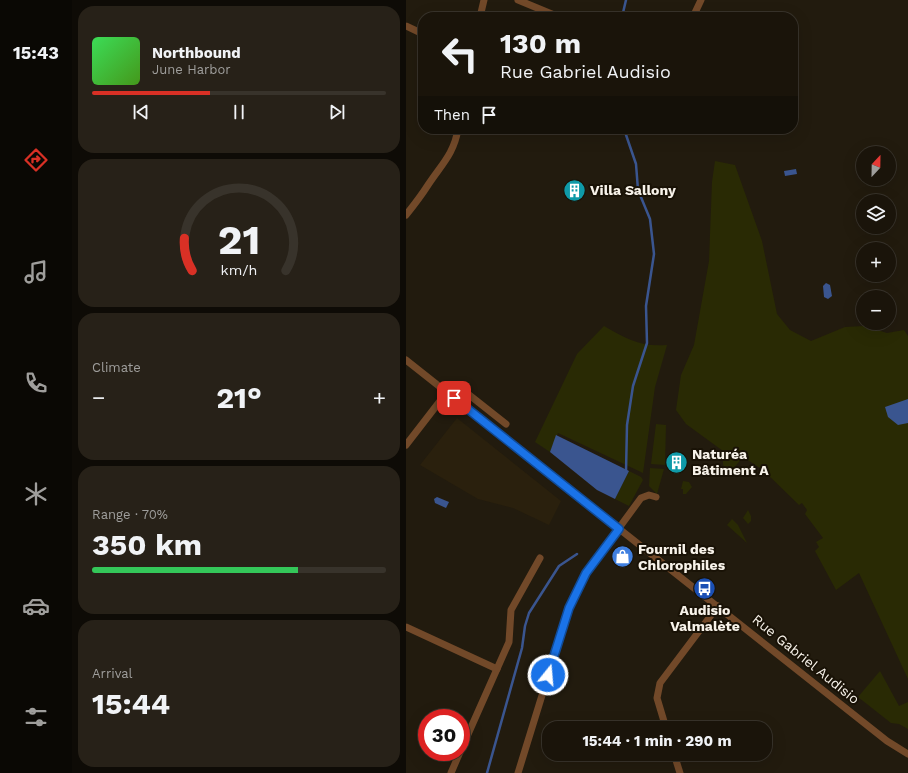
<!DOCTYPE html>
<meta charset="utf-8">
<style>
:root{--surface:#1a140a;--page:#272118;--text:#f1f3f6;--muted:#9f9e9c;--line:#38332b;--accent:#d93025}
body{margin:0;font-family:"Work Sans",sans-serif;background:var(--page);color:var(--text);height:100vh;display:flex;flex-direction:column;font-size:15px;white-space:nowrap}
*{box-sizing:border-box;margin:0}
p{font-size:13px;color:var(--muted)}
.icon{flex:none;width:22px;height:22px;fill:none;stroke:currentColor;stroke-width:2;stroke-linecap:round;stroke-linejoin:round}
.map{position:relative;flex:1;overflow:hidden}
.details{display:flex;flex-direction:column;gap:6px;padding:6px;background:#0e0b06;width:334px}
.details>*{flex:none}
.top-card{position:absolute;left:12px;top:12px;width:380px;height:122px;border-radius:16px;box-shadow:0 4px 16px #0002,0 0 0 1px var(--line);background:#1a140a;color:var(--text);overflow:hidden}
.needle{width:26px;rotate:22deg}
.fabs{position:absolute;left:450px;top:146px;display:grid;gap:8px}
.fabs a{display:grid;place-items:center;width:40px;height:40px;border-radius:50%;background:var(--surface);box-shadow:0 4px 16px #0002,0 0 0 1px var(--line);font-size:20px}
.speed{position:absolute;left:12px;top:709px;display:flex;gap:8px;font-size:20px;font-weight:700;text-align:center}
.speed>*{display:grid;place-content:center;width:52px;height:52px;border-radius:50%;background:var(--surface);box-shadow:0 4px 16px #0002,0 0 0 1px var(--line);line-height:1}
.speed .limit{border:6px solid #d22;background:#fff;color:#111}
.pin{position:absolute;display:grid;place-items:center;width:34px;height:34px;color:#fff;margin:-17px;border-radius:8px;box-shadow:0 2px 6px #0006}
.me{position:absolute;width:44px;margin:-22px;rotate:17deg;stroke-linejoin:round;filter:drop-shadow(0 0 3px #0008)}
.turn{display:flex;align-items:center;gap:14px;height:84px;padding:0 16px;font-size:18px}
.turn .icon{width:52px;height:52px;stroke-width:2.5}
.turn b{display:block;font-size:28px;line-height:34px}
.then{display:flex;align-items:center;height:38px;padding:0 16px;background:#0003;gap:8px;font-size:15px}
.big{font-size:30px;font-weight:700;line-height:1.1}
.details .tile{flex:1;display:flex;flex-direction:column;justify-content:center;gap:6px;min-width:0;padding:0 14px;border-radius:16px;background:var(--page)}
.details .dial{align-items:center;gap:0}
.dial svg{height:104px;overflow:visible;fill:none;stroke:var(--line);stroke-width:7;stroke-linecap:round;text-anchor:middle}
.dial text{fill:var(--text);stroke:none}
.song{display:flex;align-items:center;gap:12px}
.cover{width:48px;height:48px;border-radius:6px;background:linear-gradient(135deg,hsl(130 70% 55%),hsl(100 70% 35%))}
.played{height:4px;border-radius:2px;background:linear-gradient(90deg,var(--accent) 40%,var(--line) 40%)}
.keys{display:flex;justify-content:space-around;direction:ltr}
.heat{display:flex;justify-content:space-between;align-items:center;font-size:22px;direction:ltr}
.charge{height:6px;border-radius:3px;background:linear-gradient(90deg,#34c759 70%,var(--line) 0)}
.trip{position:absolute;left:136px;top:721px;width:230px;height:40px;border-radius:16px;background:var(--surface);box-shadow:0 4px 16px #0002,0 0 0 1px var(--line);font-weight:700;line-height:40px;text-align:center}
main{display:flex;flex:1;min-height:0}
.dock{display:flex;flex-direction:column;width:72px;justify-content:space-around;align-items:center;background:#0a0804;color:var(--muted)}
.dock .icon{width:28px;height:28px}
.dock .on{color:var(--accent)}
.dock b{font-size:18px;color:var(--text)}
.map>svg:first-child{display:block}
.built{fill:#2a200d}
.green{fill:#292a04}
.water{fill:#3a558f}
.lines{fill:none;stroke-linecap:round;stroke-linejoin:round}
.stream{stroke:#3a558f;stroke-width:2.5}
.street{stroke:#724929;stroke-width:7}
.route-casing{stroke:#114b97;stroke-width:10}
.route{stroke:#1a73e8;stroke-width:7}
.labels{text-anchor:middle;stroke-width:4;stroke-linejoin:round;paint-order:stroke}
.poi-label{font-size:14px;font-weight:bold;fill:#f8f3ea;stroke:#191206;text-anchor:start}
.street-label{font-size:14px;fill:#f8f3ea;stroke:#191206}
</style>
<main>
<nav class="dock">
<b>15:43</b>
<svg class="icon on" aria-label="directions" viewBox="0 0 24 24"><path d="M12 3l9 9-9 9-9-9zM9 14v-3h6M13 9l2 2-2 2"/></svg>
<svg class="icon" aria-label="music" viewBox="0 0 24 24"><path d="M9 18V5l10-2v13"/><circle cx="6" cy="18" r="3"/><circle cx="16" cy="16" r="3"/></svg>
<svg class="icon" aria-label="phone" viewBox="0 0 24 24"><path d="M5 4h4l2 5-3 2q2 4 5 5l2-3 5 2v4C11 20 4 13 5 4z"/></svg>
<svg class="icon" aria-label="climate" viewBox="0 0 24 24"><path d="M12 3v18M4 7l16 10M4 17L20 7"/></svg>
<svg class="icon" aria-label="car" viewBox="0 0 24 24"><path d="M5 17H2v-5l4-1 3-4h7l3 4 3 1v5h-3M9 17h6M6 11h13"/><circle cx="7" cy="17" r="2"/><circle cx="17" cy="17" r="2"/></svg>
<svg class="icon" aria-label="filters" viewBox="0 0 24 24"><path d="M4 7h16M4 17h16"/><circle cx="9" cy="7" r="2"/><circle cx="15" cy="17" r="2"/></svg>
</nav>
<section class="details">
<div class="tile">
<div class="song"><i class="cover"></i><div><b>Northbound</b><p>June Harbor</p></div></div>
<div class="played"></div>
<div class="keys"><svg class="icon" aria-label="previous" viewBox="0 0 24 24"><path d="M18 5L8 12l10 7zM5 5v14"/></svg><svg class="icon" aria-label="pause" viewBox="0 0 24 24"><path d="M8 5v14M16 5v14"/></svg><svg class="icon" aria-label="next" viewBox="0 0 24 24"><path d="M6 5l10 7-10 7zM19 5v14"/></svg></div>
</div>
<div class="tile dial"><svg viewBox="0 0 100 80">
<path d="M14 69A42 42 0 1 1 86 69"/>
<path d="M14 69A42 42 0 0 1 8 44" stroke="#d93025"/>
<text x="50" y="56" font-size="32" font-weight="700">21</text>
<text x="50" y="72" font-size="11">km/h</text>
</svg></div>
<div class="tile"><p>Climate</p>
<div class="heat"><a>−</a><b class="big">21°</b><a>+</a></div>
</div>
<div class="tile"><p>Range · 70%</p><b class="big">350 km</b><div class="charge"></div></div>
<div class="tile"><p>Arrival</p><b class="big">15:44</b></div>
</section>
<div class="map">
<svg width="502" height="773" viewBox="0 0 502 773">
<rect width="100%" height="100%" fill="#221b0e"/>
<!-- built -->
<polygon class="built" points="51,418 155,501 143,525 107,508 72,499 14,465"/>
<!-- green -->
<g class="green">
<polygon points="309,161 329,165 356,241 371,314 384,330 405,341 439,327 458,326 481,333 498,330 502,336 502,679 453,573 430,590 409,551 413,547 410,542 417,538 399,514 401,510 396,503 393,505 357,470 337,457 321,476 317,464 317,451 280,424 270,410 275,375 288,345 303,261 306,182"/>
<path d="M 198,326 C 221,339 234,347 261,345 L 249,387 L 237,473 L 152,433 L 144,452 L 129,442 L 171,354 Z"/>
<polygon points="250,424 260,425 259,465 245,464"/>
<polygon points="244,468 258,469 251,494 243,486"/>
<polygon points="223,471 235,477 237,480 223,506 209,499"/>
<polygon points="277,481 283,482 286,487 280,494 277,494 277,489 275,489"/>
<polygon points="342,510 345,516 345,521 342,524 337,518"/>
<polygon points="326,519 332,525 341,543 321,525"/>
<polygon points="474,671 493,706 502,702 502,729 493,724 485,723 452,697"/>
</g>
<!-- water -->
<g class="water">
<polygon points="390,169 391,174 379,176 378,171"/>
<polygon points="420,283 424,285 426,296 422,299 418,297 417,286"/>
<polygon points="502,399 502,423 492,425 482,417 479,407"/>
<polygon points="150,435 223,471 209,499 191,490 144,452"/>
<polygon points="31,497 43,502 40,508 29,503 28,499"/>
</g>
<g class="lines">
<!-- stream -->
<g class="stream">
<polyline points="216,17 220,0"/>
<polyline points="218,129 230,164 232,190 244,219 248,254 240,306 241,343 227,386 221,425 220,472"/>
<polyline points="81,773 116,648 119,626 123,613 153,566 171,554"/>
</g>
<!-- street -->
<g class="street">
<polyline points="112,0 153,17"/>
<polyline points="74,17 78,0"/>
<polyline points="287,17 295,0"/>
<polyline points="0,26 17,34"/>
<path d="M 0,215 C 8,205 15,196 22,185 C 35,165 48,154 52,129"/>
<polyline points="0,360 481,741 502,754"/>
<polyline points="55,403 62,394 100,424"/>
<polyline points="0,445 41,392"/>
<polyline points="0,627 91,669"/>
<polyline points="260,728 251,698 254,683 312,606"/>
<polyline points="55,750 103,642 105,610 134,558"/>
<polyline points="268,754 274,773"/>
<polyline points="45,773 54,752"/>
<polyline points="112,773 163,608 180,573 235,498 243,495 250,497"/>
</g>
</g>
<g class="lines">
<defs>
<polyline id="route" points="48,398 213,529 180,573 163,608 142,675"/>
</defs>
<!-- route casing -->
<use href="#route" class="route-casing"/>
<!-- route -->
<use href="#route" class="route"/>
</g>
<!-- icons -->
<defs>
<symbol id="building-disc" viewBox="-11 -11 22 22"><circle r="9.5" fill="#0f9aa8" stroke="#191206"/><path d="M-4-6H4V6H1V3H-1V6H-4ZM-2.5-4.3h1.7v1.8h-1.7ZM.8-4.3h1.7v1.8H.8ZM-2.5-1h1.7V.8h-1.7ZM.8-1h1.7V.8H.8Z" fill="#fff"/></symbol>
<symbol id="shop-disc" viewBox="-11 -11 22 22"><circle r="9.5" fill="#3f7fe0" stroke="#191206"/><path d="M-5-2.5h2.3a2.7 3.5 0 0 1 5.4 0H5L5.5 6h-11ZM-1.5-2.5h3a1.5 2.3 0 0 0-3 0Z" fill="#fff"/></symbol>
<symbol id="bus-disc" viewBox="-11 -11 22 22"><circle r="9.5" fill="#1a4fb4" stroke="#191206"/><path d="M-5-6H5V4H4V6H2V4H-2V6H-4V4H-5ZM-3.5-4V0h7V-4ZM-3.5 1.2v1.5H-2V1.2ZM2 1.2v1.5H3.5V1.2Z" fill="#fff"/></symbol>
</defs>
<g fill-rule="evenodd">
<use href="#building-disc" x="156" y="178" width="25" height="25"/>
<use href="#building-disc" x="258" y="450" width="25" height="25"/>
<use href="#shop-disc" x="204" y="544" width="25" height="25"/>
<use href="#bus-disc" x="286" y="576" width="25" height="25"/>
</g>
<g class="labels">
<!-- poi labels -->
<g class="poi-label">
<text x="184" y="195">Villa Sallony</text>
<text x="286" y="459">Naturéa<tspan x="286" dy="16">Bâtiment A</tspan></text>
<text x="232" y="554">Fournil des<tspan x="232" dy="16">Chlorophiles</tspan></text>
<text x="299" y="615" text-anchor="middle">Audisio<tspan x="299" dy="16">Valmalète</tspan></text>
</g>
<!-- street labels -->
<g class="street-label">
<text transform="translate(400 659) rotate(39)" y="5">Rue Gabriel Audisio</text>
</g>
</g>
</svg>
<div class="fabs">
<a><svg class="needle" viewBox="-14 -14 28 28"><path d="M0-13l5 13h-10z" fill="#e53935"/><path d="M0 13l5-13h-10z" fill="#9f9e9c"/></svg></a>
<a><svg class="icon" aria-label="layers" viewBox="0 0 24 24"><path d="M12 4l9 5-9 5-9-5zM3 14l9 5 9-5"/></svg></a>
<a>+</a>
<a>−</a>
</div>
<div class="speed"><div class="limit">30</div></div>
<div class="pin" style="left:48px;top:398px;background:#d93025"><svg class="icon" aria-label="arrive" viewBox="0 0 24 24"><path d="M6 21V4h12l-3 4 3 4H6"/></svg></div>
<svg class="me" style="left:142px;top:675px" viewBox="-20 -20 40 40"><circle r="17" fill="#1a73e8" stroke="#fff" stroke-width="3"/><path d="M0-11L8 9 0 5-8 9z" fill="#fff"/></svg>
<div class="trip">15:44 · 1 min · 290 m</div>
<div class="top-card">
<div class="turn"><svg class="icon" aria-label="left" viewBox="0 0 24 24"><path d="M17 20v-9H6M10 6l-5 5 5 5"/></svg><div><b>130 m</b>Rue Gabriel Audisio</div></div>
<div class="then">Then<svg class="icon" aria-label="arrive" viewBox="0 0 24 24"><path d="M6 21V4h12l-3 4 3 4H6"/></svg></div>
</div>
</div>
</main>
